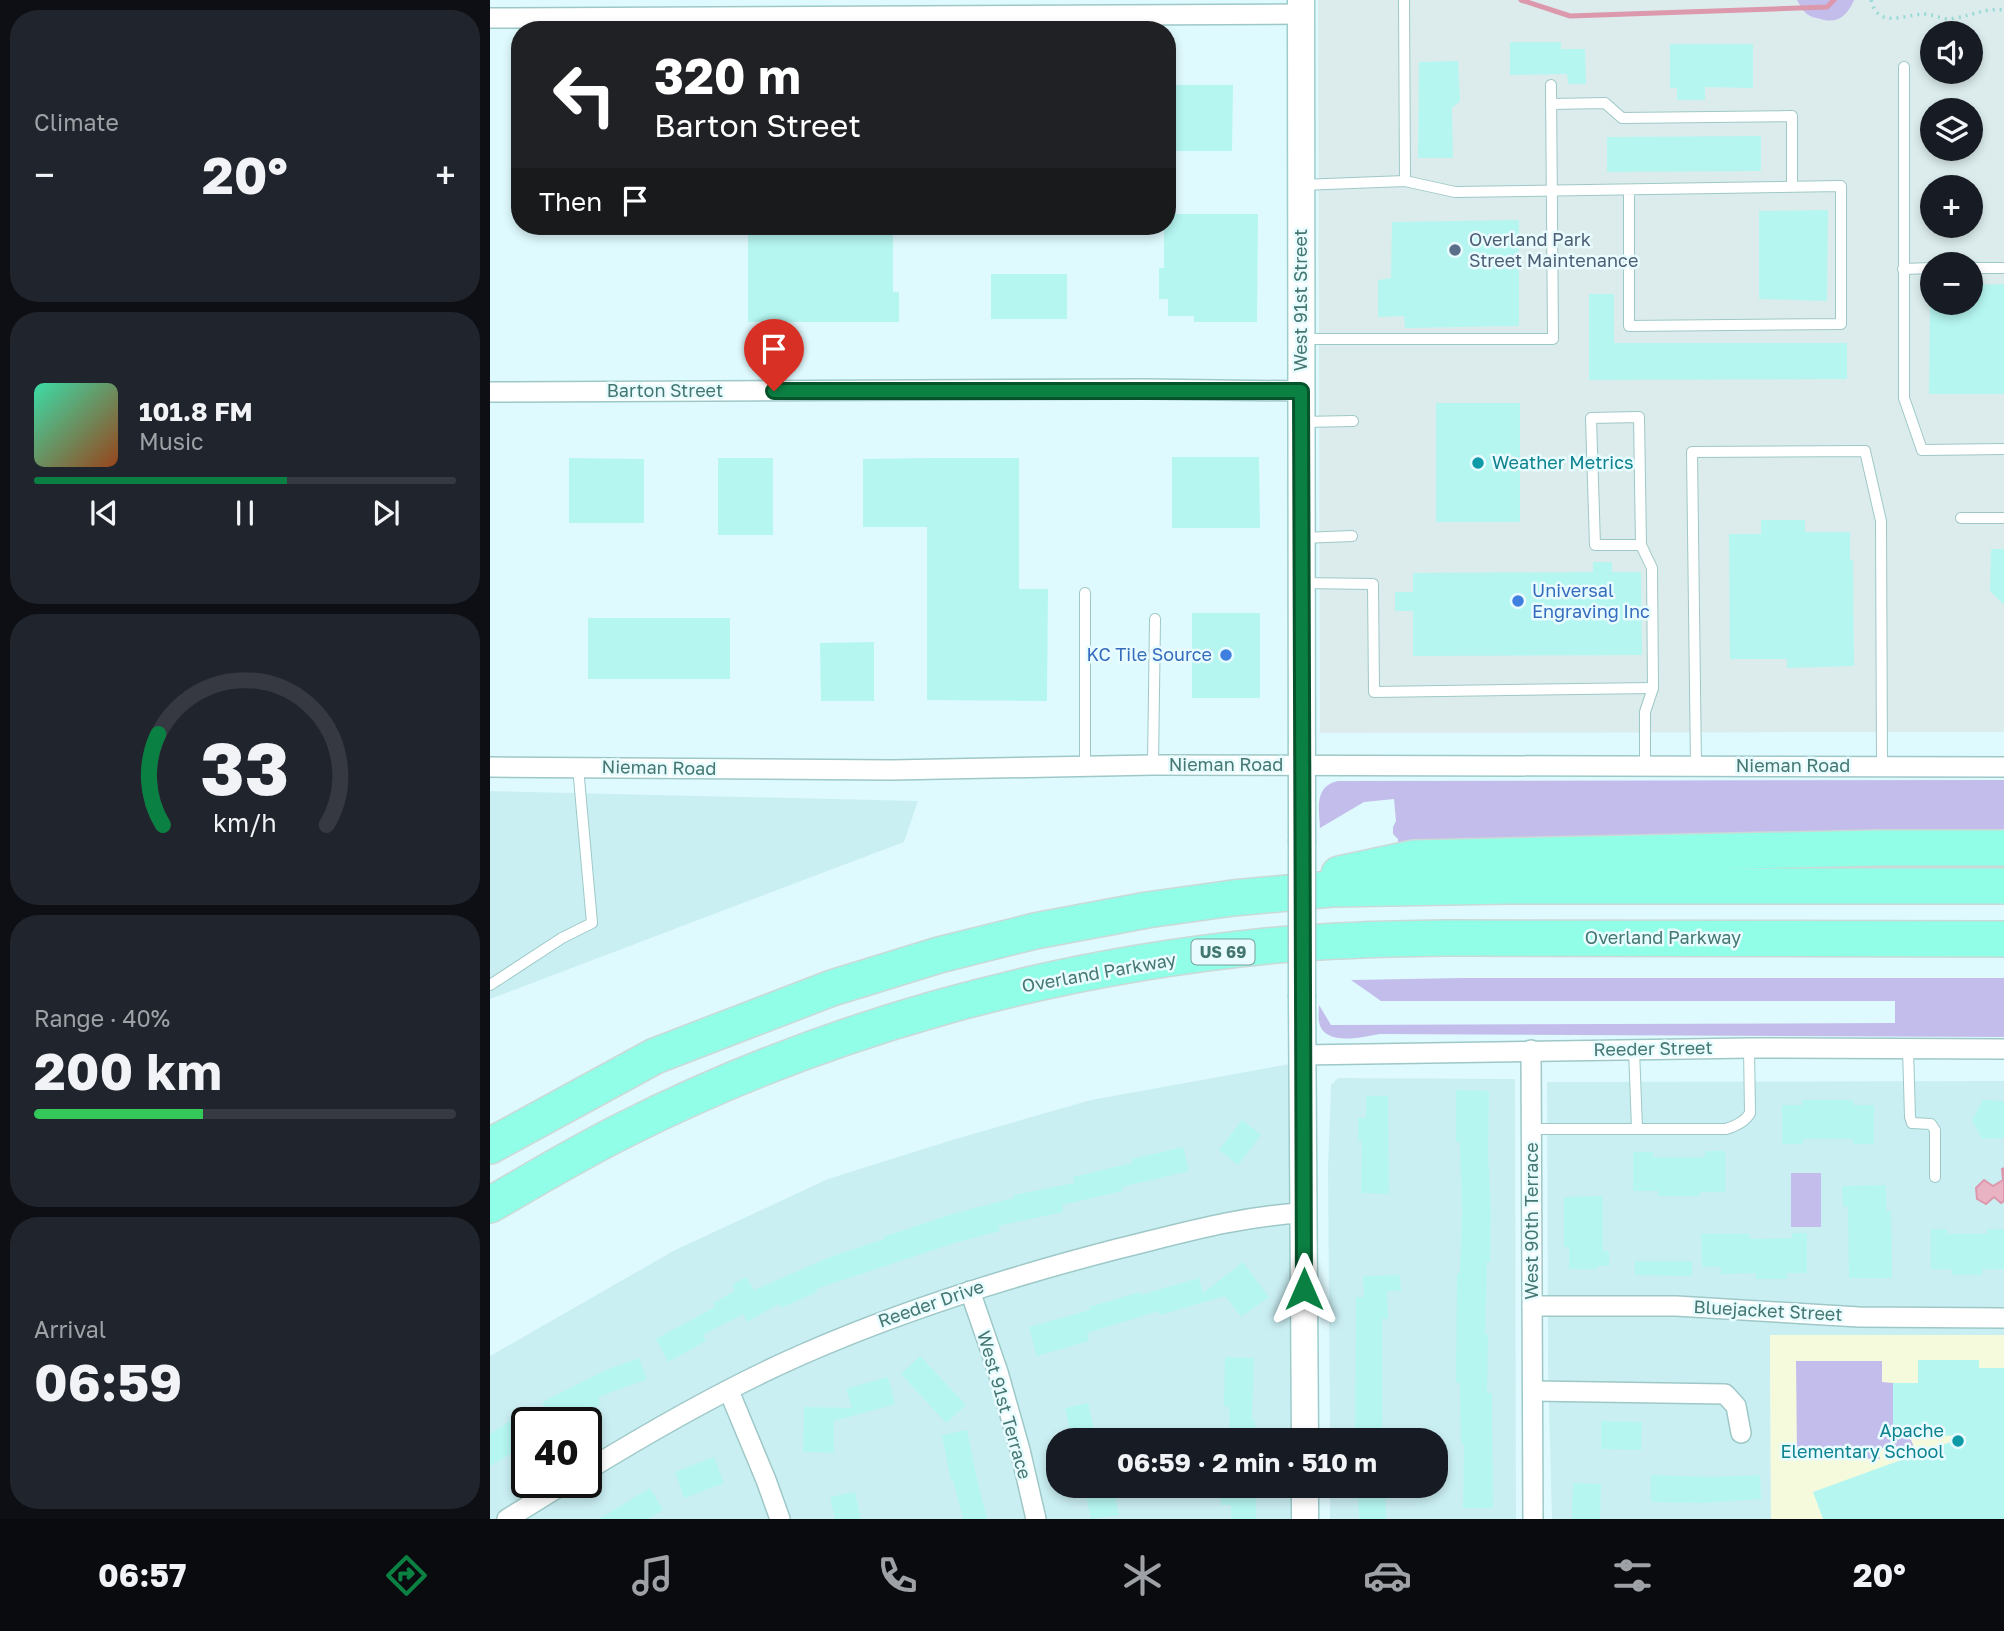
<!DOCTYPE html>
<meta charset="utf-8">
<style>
:root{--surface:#171b24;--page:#20242c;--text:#f1f3f6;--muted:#9ea1a6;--line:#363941;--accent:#0b8043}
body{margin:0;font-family:"Golos Text",sans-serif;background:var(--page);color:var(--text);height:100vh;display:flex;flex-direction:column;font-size:26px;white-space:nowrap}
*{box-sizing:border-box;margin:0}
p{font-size:23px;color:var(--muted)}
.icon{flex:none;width:38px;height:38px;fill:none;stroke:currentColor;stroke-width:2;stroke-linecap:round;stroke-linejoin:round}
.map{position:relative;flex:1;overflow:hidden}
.details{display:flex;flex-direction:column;gap:10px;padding:10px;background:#0d0f14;width:490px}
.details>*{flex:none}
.top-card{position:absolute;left:21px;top:21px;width:665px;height:214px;border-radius:28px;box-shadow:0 4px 10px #0003;background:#202124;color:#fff;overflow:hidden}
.buttons{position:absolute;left:1430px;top:21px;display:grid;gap:14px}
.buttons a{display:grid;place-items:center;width:63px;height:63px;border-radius:50%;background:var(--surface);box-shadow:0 4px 10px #0003;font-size:35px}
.speed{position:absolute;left:21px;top:1407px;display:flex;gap:14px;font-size:35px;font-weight:700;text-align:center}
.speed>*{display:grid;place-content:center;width:91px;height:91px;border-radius:50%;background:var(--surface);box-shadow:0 4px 10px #0003;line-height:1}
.speed .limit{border:4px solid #111;border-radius:10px;background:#fff;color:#111}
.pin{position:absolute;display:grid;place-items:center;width:60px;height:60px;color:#fff;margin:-72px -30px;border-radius:50% 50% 50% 0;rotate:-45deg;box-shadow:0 0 7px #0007}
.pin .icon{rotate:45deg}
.me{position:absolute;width:77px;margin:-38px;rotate:0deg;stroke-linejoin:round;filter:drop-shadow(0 0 5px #0008)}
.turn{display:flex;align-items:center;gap:24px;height:147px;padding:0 28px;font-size:32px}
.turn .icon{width:91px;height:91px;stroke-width:2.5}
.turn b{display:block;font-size:49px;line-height:60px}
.then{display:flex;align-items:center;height:66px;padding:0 28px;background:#0003;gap:14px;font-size:26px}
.big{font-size:52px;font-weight:700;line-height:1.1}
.details .widget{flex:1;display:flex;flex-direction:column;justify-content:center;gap:10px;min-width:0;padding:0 24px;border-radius:28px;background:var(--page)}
.details .dial{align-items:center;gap:0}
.dial svg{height:182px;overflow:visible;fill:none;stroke:var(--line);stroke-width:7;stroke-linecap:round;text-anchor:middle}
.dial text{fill:var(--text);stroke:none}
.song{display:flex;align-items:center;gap:21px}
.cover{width:84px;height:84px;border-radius:10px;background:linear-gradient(135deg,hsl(160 70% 55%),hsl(20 70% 35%))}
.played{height:7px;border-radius:4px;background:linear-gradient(90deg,var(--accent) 60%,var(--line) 60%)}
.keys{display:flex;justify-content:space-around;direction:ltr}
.heat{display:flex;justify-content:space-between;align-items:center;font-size:38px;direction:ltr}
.charge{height:10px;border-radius:5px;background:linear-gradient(90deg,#34c759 40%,var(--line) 0)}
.trip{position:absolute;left:556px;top:1428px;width:402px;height:70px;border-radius:28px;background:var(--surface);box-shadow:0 4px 10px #0003;font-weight:700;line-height:70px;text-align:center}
.dock{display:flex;height:112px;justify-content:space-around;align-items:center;background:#090b0e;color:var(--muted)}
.dock .icon{width:49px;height:49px}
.dock .current{color:var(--accent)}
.dock b{font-size:32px;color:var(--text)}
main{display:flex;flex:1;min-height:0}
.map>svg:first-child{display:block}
.residential{fill:#caeff3;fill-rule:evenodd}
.industrial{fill:#dcecec;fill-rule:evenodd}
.education{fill:#f5fadc}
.green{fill:#c3bdec}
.water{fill:#e9b3c4;stroke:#dc98ad;stroke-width:2}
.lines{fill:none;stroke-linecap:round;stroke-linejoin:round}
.stream{stroke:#dc98ad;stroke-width:5}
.building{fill:#b5f6f1}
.lane-casing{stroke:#9ec8c7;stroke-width:12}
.street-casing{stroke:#9ec8c7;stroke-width:22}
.secondary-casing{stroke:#9ccccb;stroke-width:29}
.highway-casing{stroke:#cbd9d7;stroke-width:38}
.path{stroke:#98dad5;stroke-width:3.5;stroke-dasharray:2 5;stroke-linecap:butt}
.lane{stroke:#fff;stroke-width:10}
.street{stroke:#fff;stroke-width:19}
.secondary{stroke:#fff;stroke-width:26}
.highway{stroke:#91fee8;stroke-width:35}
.secondary-bridge-casing{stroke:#9ccccb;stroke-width:29;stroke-linecap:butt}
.secondary-bridge{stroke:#fff;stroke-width:26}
.route-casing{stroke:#07532c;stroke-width:18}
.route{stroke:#0b8043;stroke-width:12}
.service-dot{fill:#5c6f8a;stroke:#e8fcff;stroke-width:2.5}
.culture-dot{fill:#0f9aa8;stroke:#e8fcff;stroke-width:2.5}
.shop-dot{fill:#3f7fe0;stroke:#e8fcff;stroke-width:2.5}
.labels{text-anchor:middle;stroke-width:5;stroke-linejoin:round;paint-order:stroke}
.shield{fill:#e8fcff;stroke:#769f9c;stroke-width:2}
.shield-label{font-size:16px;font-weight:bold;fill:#457771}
.service-label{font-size:18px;fill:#4e5e75;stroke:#e8fcff;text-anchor:start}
.street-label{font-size:18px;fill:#457771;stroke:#e8fcff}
.culture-label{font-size:18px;fill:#0d838f;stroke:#e8fcff;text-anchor:start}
.shop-label{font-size:18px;fill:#366cbe;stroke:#e8fcff;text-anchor:start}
</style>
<main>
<section class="details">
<div class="widget"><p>Climate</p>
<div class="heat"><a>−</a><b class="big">20°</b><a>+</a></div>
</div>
<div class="widget">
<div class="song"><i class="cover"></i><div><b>101.8 FM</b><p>Music</p></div></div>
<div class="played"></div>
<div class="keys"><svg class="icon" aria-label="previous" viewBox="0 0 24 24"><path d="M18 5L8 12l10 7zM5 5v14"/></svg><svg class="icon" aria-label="pause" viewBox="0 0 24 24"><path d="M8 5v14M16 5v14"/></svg><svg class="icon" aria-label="next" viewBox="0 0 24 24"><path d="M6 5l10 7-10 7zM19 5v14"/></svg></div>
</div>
<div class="widget dial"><svg viewBox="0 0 100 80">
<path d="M14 69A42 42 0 1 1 86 69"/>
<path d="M14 69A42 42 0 0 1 12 29" stroke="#0b8043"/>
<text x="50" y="56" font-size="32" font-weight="700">33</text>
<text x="50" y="72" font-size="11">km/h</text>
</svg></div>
<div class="widget"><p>Range · 40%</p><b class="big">200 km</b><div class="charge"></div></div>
<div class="widget"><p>Arrival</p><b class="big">06:59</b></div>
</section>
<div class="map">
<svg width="1514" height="1519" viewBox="0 0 1514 1519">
<rect width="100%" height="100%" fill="#dffafe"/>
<!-- residential -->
<g class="residential">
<polygon points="0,791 428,801 414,842 0,999"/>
<path d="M 800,1064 L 802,1440 L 569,1440 L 569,1486 L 803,1486 L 803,1519 L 0,1519 L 0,1356 L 185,1250 L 338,1179 L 462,1140 L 601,1100 ZM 37,1423 L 96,1423 L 96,1482 L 37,1482 Z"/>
<polygon points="848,1078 1025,1079 1026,1519 840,1519 840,1486 947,1486 947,1440 840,1440 838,1167 841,1085"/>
<polygon points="1514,1081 1514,1335 1280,1335 1281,1519 1062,1519 1058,1368 1057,1082"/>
</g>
<!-- industrial -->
<path class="industrial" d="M 828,0 L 1514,0 L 1514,732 L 830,733 ZM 1442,33 L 1480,33 L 1480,72 L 1442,72 ZM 1442,110 L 1480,110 L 1480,149 L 1442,149 ZM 1442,187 L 1480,187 L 1480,226 L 1442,226 ZM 1442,264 L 1480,264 L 1480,303 L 1442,303 Z"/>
<!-- education -->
<polygon class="education" points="1280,1335 1514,1335 1514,1519 1281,1519"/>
<!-- green -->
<g class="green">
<path d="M 1307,0 L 1364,0 C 1358,14 1350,23 1334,20 C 1328,18 1322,18 1317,14 C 1313,11 1310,5 1307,0 Z"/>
<path d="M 1514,780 L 1514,832 L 908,845 L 908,839 L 903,834 L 903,827 L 906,821 L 904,799 L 874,802 L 830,828 C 829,809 824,786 848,781 Z"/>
<path d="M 973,978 L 1514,978 L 1514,1037 L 890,1034 C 873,1037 834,1047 829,1022 C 828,1017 829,1010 829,1005 L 841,1025 L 1405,1023 L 1405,1001 L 891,1001 L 861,980 Z"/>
<rect x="1301" y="1173" width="30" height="54"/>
<polygon points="1306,1361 1392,1361 1392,1382 1403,1383 1403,1434 1419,1435 1424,1447 1387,1448 1390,1459 1307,1457"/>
</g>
<!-- water -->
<polygon class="water" points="1514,1168 1514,1201 1511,1203 1504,1197 1496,1204 1487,1199 1486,1188 1494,1180 1503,1186 1513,1180 1512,1169"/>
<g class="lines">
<!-- stream -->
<polyline class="stream" points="1031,0 1080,16 1337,7 1344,0"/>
</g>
<!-- building -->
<g class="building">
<polygon points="1020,42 1071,42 1071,49 1095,49 1096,84 1078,84 1077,74 1020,75"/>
<polygon points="1180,44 1263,44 1263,88 1215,87 1215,100 1187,100 1187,88 1180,88"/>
<polygon points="968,61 970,101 962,108 963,158 928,158 929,62"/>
<polygon points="677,85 743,85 742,151 677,151"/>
<polygon points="1271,136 1271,171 1117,172 1117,137"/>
<polygon points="1338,210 1337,301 1269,299 1269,211"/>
<polygon points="677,214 768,214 767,322 704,322 704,316 678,316 678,299 669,299 669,268 674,268 674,226 677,226"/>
<polygon points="1029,220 1029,326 915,328 914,316 888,317 888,280 901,278 902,222"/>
<polygon points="258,226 403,226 403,292 409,292 409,322 258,322"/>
<rect x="501" y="274" width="76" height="45"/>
<polygon points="1514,284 1514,394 1439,394 1440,303 1480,303 1481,285"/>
<polygon points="1099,294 1124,294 1124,343 1357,343 1357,379 1099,380"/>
<rect x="946" y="403" width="84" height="119"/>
<polygon points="682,457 769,457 770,528 682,528"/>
<polygon points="79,458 154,459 154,523 79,523"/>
<rect x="228" y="458" width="55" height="77"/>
<polygon points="437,458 529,458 529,589 558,589 557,701 437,700 437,527 373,527 373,459"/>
<polygon points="1271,520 1315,520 1315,532 1360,532 1360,560 1363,560 1364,666 1297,668 1297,659 1240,659 1239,534 1271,534"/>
<polygon points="1501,549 1514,549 1514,605 1500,591"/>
<polygon points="1103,562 1122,562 1122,572 1151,572 1152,655 923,656 923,611 905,611 905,592 923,592 923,573 1103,572"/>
<rect x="702" y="613" width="68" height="85"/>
<rect x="98" y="618" width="142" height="61"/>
<polygon points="384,642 384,701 331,701 330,643"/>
<polygon points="966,1090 999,1091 998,1151 1001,1213 1000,1262 997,1262 995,1334 998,1334 997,1393 1002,1393 1003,1508 973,1508 974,1444 971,1444 970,1383 966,1383 967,1273 970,1273 972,1212 970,1142 966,1142"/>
<polygon points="876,1096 898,1096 899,1194 871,1193 872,1141 868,1141 868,1118 876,1118"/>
<polygon points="1312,1100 1363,1100 1364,1105 1384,1105 1384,1144 1363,1144 1363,1139 1313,1139 1313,1144 1292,1144 1292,1105 1312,1105"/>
<polygon points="1493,1100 1514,1101 1514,1138 1492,1139 1482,1120"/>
<polygon points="752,1120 771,1135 748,1165 729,1150"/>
<polygon points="693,1147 699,1171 632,1187 633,1191 572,1205 573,1212 508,1226 510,1231 468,1242 326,1289 327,1292 291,1308 289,1304 257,1322 253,1314 213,1335 216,1341 178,1362 166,1339 225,1307 223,1303 245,1291 242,1285 256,1277 264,1290 340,1257 394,1239 393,1237 462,1214 524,1198 524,1195 584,1183 583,1177 642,1163 641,1159"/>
<polygon points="1215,1151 1235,1151 1235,1192 1210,1192 1210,1196 1168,1196 1168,1191 1143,1191 1143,1152 1163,1152 1163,1157 1215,1157"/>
<polygon points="1396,1185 1396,1211 1401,1211 1402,1278 1359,1278 1358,1207 1353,1207 1352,1186"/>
<polygon points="1113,1196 1113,1251 1119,1251 1119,1266 1107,1266 1107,1269 1079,1269 1079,1247 1074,1247 1074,1197"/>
<polygon points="1441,1229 1457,1229 1457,1234 1497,1234 1497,1229 1514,1229 1514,1269 1492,1269 1492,1275 1462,1275 1462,1269 1441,1269"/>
<polygon points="1302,1233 1317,1233 1317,1273 1297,1273 1297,1279 1266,1279 1266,1273 1231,1274 1231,1267 1212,1267 1211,1234 1260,1234 1260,1239 1302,1238"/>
<polygon points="1145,1261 1202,1261 1202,1276 1145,1275"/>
<polygon points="753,1262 779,1297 751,1317 735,1296 670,1315 669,1311 597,1333 599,1341 547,1356 539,1327 600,1310 599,1307 650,1292 650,1295 709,1278 713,1293"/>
<polygon points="910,1275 911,1291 897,1291 898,1319 892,1319 892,1438 865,1439 866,1297 874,1297 873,1276"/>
<polygon points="430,1356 476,1405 456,1423 411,1374"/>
<polygon points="735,1357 764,1358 762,1420 765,1420 766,1440 740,1440 739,1407 734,1406"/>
<polygon points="149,1358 157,1379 108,1397 111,1404 73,1423 62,1423 52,1402 116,1370"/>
<polygon points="1428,1360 1489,1360 1489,1368 1514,1368 1514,1519 1333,1519 1323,1492 1477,1436 1403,1435 1403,1383 1428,1383"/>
<polygon points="398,1377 405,1404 344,1421 344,1453 313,1452 314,1407 362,1408 356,1389"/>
<polygon points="598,1403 606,1440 582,1440 575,1408"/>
<polygon points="28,1416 37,1429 37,1444 0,1466 0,1434"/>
<polygon points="1111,1421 1152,1422 1151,1450 1111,1449"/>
<polygon points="477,1430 486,1475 497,1519 473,1519 463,1480 461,1481 452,1435"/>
<polygon points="224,1457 234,1483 194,1498 185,1472"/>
<polygon points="1161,1475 1222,1477 1270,1475 1271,1499 1211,1503 1161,1502"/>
<polygon points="1083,1483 1111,1484 1110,1519 1082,1519"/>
<polygon points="594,1486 623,1486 629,1515 601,1519"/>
<polygon points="740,1486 766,1486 766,1519 741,1519 741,1505 731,1505 731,1488 740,1488"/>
<polygon points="868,1486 895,1486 896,1519 869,1519"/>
<polygon points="160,1488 173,1510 158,1519 109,1519"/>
<polygon points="365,1492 371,1519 345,1519 340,1497"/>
</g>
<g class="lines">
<defs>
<g id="lane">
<polyline points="914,0 915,181"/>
<polyline points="1414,67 1414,398 1432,450 1514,449"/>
<polyline points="1061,104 1115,103 1132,118 1302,116 1302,186"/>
<polyline points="811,185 915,181 965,192 1351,186 1351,324 1139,326 1139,190"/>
<polyline points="1480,268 1514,268"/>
<polyline points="1413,269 1442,268"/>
<polyline points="812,339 1063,339 1061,85"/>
<polyline points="812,422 863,421"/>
<polyline points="1471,518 1514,518"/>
<polyline points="812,538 862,536"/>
<polyline points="1151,545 1105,545 1101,418 1149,417 1151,545 1162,568 1163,688 1155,712 1155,766"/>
<polyline points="812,583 883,584 884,692 1163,688"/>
<polyline points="663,765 665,619"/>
<polyline points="595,766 595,593"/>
<polyline points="1206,766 1202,452 1375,451 1391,521 1392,766"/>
<polyline points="0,985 72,938 102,923 88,767"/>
<polyline points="1418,1049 1420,1117 1422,1123 1441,1124 1445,1130 1445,1177"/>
<polyline points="1144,1050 1147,1128"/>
<path d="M 1042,1129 L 1236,1129 C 1246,1126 1255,1122 1260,1113 L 1259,1048"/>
</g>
<g id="street">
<polyline points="0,18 811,14"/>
<polyline points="0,392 654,389 811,391"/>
<polyline points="0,767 402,770 663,765 1514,767"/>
<polyline points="1041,1050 1043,1519"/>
<polyline points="812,1055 1259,1048 1514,1049"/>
<polyline points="480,1291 508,1372 530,1450 546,1519"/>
<polyline points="1042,1306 1186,1306 1369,1317 1514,1318"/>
<polyline points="239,1391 276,1480 290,1519"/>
<polyline points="1043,1391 1235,1394 1246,1406 1251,1433"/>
<path d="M 96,1471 C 166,1428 236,1388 311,1355 C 413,1310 519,1277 627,1249 C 689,1234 749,1216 813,1213"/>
<polyline points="17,1519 77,1482"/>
</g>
<g id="secondary">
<polyline points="811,0 812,839"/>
<polyline points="812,998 815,1440"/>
<polyline points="815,1486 815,1519"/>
</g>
<g id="highway">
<polyline points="849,874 923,858 1389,848 1514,848"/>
<polyline points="0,1146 165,1056 342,988 449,955 545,931 657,910 743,898 841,889 1019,886 1514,886"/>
<path d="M 0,1205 C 44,1179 88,1153 134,1130 C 334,1029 555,968 777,946 C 837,940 898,939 957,938 L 1514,939"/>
</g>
</defs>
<!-- lane casing -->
<use href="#lane" class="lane-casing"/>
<!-- street casing -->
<use href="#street" class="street-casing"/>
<!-- secondary casing -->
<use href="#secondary" class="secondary-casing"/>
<!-- highway casing -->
<use href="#highway" class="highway-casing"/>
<!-- path -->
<path class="path" d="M 1381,0 C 1388,29 1413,15 1433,14 C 1444,14 1454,21 1465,18 C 1484,15 1494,8 1514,10"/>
<!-- lane -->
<use href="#lane" class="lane"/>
<!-- street -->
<use href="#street" class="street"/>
<!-- secondary -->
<use href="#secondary" class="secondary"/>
<!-- highway -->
<use href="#highway" class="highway"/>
<defs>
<polyline id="secondary-bridge" points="812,998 812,839"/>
</defs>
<!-- secondary-bridge casing -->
<use href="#secondary-bridge" class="secondary-bridge-casing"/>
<!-- secondary-bridge -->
<use href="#secondary-bridge" class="secondary-bridge"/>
</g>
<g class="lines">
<defs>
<polyline id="route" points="284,391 811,391 814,1289"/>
</defs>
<!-- route casing -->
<use href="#route" class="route-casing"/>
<!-- route -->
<use href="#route" class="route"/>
</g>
<!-- markers -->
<circle class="service-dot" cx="965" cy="250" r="7"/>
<g class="culture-dot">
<circle cx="988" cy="463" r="7"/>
<circle cx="1468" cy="1441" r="7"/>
</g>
<g class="shop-dot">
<circle cx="1028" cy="601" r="7"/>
<circle cx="736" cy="655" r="7"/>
</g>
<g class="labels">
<!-- shield labels -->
<rect class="shield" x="701.5" y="939.5" width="63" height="25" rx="5"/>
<g class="shield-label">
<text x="733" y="958">US 69</text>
</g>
<!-- service labels -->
<g class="service-label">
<text x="979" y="246">Overland Park<tspan x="979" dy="21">Street Maintenance</tspan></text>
</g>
<!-- street labels -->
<g class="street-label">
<text transform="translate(811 300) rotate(-90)" y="6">West 91st Street</text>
<text x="175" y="397">Barton Street</text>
<text x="736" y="771">Nieman Road</text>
<text x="1303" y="772">Nieman Road</text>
<text transform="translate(169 768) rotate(1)" y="6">Nieman Road</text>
<text x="1173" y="944">Overland Parkway</text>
<text transform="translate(609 973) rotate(-10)" y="6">Overland Parkway</text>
<text transform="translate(1163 1049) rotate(-1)" y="6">Reeder Street</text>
<text transform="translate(1042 1221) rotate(-90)" y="6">West 90th Terrace</text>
<text transform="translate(441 1304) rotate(-19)" y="6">Reeder Drive</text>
<text transform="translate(1278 1311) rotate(3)" y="6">Bluejacket Street</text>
<text transform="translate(514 1405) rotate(74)" y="6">West 91st Terrace</text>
</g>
<!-- culture labels -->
<g class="culture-label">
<text x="1002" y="469">Weather Metrics</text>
<text x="1454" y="1437" text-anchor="end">Apache<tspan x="1454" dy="21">Elementary School</tspan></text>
</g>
<!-- shop labels -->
<g class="shop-label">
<text x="1042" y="597">Universal<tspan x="1042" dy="21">Engraving Inc</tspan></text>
<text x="722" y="661" text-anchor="end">KC Tile Source</text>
</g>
</g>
</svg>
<div class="buttons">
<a><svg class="icon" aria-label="sound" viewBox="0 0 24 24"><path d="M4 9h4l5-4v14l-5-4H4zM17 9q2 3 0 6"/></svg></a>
<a><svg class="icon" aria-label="layers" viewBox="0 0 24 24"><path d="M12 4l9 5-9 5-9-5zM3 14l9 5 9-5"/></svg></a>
<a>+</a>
<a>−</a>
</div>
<div class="speed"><div class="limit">40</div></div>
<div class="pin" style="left:284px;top:391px;background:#d93025"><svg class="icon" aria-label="arrive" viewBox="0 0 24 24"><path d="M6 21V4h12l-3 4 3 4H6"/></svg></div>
<svg class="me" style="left:814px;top:1289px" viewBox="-20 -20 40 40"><path d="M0-17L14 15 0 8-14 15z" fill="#0b8043" stroke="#fff" stroke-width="4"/></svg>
<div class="trip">06:59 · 2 min · 510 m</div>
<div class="top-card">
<div class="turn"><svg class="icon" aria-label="left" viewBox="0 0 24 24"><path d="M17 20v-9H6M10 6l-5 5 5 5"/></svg><div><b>320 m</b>Barton Street</div></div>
<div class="then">Then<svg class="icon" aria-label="arrive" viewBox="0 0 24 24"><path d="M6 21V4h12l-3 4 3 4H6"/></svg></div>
</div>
</div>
</main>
<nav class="dock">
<b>06:57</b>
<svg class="icon current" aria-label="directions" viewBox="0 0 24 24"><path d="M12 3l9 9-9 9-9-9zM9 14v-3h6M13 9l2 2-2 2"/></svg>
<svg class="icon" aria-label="music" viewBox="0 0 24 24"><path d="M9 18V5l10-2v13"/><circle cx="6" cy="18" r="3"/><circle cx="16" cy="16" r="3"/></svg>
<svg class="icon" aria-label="phone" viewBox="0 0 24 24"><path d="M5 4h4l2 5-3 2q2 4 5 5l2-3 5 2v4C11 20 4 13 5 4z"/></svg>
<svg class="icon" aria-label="climate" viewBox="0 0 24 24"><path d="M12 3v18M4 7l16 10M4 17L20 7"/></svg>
<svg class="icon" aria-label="car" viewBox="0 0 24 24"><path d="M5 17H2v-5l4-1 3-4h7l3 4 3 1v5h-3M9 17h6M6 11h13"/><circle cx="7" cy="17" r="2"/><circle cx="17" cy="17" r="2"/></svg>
<svg class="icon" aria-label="filters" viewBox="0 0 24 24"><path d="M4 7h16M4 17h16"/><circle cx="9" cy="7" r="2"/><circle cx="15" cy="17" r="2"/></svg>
<b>20°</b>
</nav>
